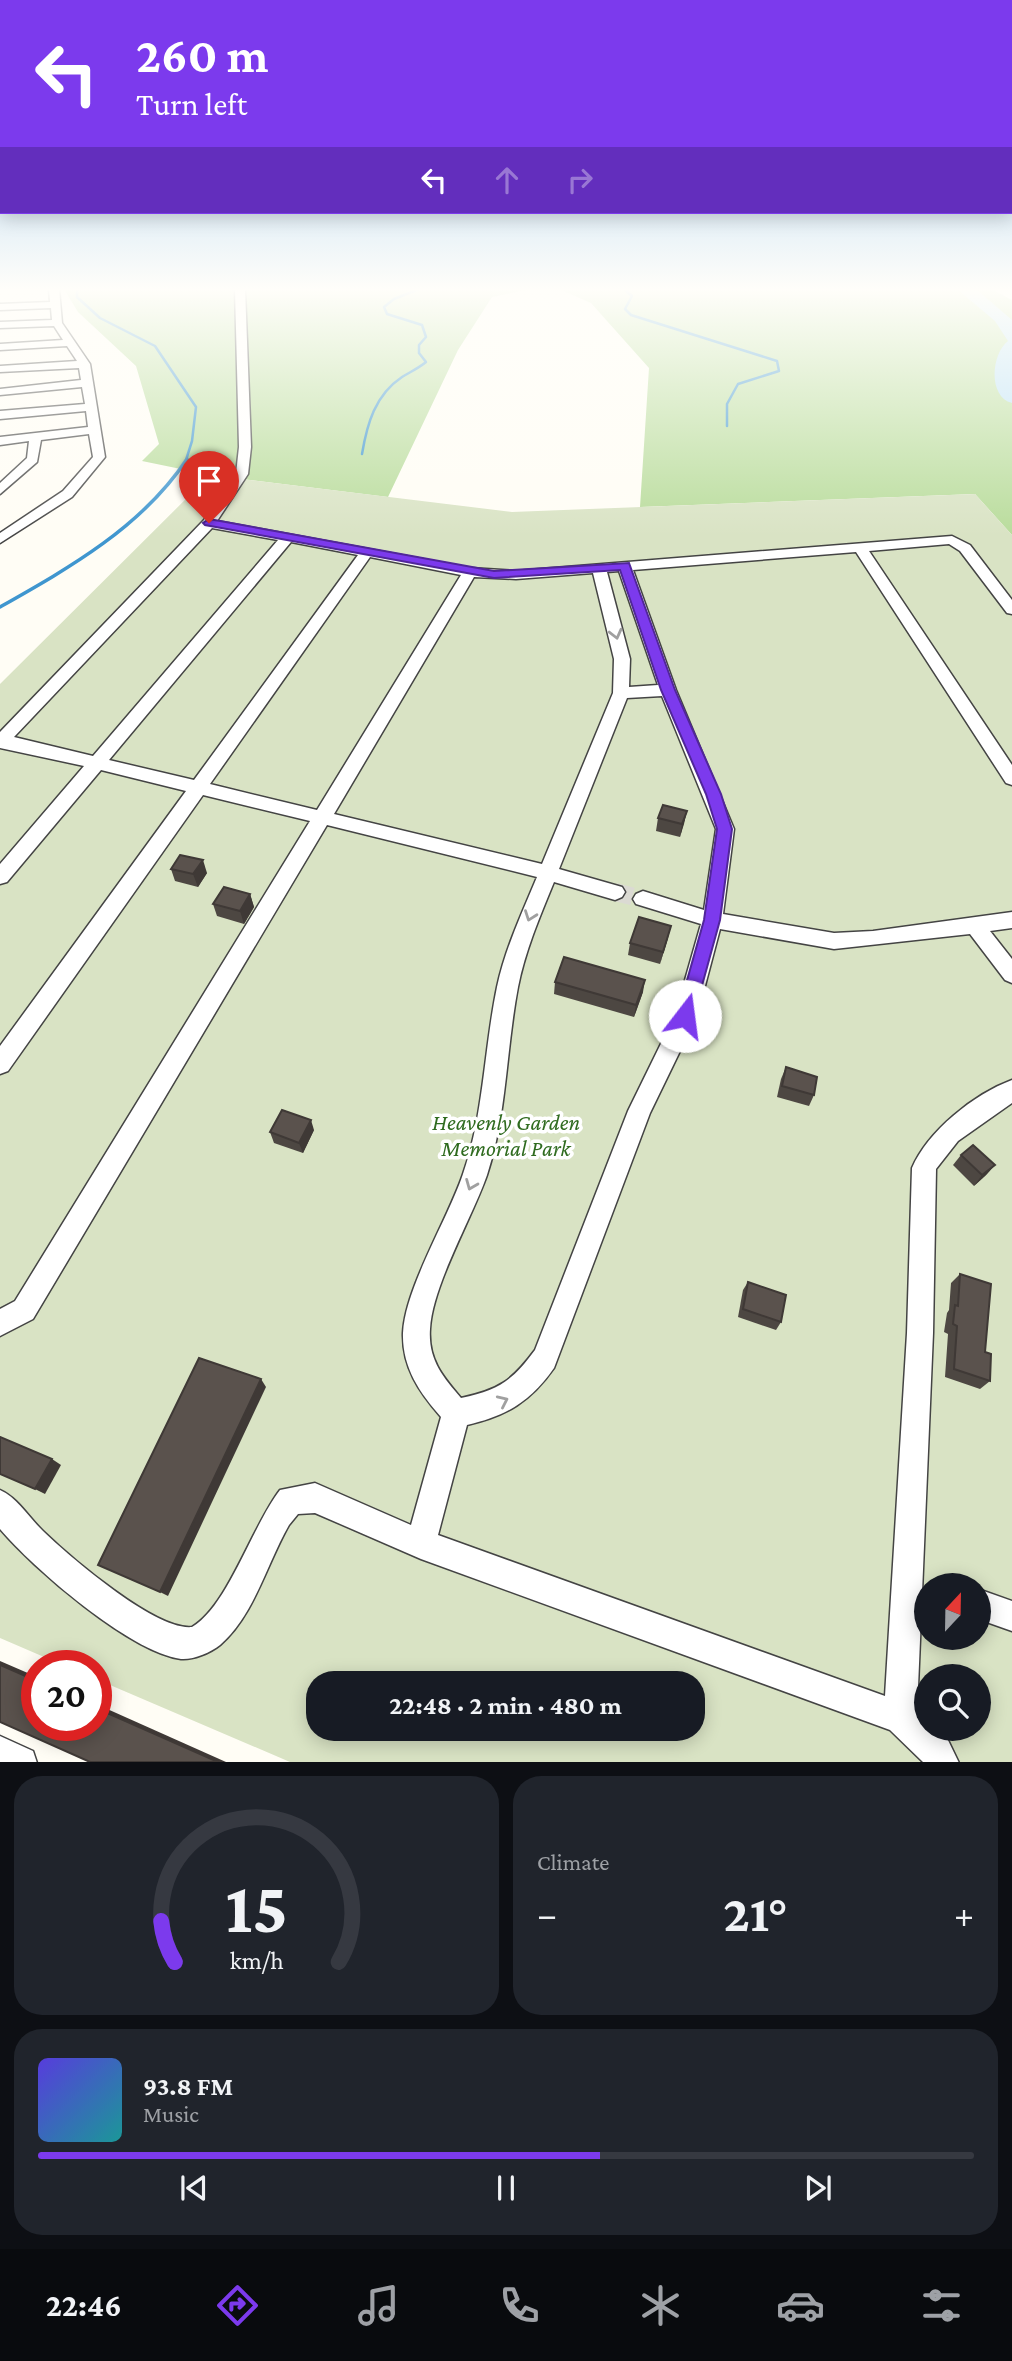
<!DOCTYPE html>
<meta charset="utf-8">
<style>
:root{--surface:#171b24;--page:#20242c;--text:#f1f3f6;--muted:#9ea1a6;--line:#363941;--accent:#7c3aed}
body{margin:0;font-family:"Crimson Pro",serif;background:var(--page);color:var(--text);height:100vh;display:flex;flex-direction:column;font-size:26px;white-space:nowrap}
*{box-sizing:border-box;margin:0}
p{font-size:23px;color:var(--muted)}
.icon{flex:none;width:38px;height:38px;fill:none;stroke:currentColor;stroke-width:2;stroke-linecap:round;stroke-linejoin:round}
.map{position:relative;height:1762px;overflow:hidden}
.side{display:flex;flex-direction:column;gap:14px;padding:14px;background:#0d0f14;flex:1}
.side>*{flex:none}
.banner{position:absolute;left:0px;top:0px;width:1013px;height:214px;box-shadow:0 4px 18px #0003;background:#7c3aed;color:#fff;overflow:hidden}
.needle{width:46px;rotate:22deg}
.fabs{position:absolute;left:914px;top:1573px;display:grid;gap:14px}
.fabs a{display:grid;place-items:center;width:77px;height:77px;border-radius:50%;background:var(--surface);box-shadow:0 4px 18px #0003;font-size:35px}
.speed{position:absolute;left:21px;top:1650px;display:flex;gap:14px;font-size:35px;font-weight:700;text-align:center}
.speed>*{display:grid;place-content:center;width:91px;height:91px;border-radius:50%;background:var(--surface);box-shadow:0 4px 18px #0003;line-height:1}
.speed .limit{border:10px solid #d22;background:#fff;color:#111}
.pin{position:absolute;display:grid;place-items:center;width:60px;height:60px;color:#fff;margin:-72px -30px;border-radius:50% 50% 50% 0;rotate:-45deg;box-shadow:0 0 7px #0007}
.pin .icon{rotate:45deg}
.me{position:absolute;width:77px;margin:-38px;rotate:15deg;stroke-linejoin:round;filter:drop-shadow(0 0 5px #0008)}
.turn{display:flex;align-items:center;gap:24px;height:147px;padding:0 21px;font-size:32px}
.turn .icon{width:91px;height:91px;stroke-width:2.5}
.turn b{display:block;font-size:49px;line-height:60px}
.lanes{display:flex;align-items:center;height:66px;padding:0 21px;background:#0003;justify-content:center;gap:35px;direction:ltr}
.lanes .off{opacity:.35}
.big{font-size:52px;font-weight:700;line-height:1.1}
.side .tile{flex:1;display:flex;flex-direction:column;justify-content:center;gap:10px;min-width:0;padding:0 24px;border-radius:28px;background:var(--page)}
.side .dial{align-items:center;gap:0}
.dial svg{height:182px;overflow:visible;fill:none;stroke:var(--line);stroke-width:7;stroke-linecap:round;text-anchor:middle}
.dial text{fill:var(--text);stroke:none}
.song{display:flex;align-items:center;gap:21px}
.cover{width:84px;height:84px;border-radius:10px;background:linear-gradient(135deg,hsl(250 70% 55%),hsl(180 70% 35%))}
.played{height:7px;border-radius:4px;background:linear-gradient(90deg,var(--accent) 60%,var(--line) 60%)}
.keys{display:flex;justify-content:space-around;direction:ltr}
.heat{display:flex;justify-content:space-between;align-items:center;font-size:38px;direction:ltr}
.side .tiles{flex:1;display:grid;gap:14px;grid-template-columns:1fr 1fr}
.tile:last-child{grid-column:span 2}
.trip{position:absolute;left:306px;top:1671px;width:399px;height:70px;border-radius:28px;background:var(--surface);box-shadow:0 4px 18px #0003;font-weight:700;line-height:70px;text-align:center}
.menu{display:flex;height:112px;justify-content:space-around;align-items:center;background:#090b0e;color:var(--muted)}
.menu .icon{width:49px;height:49px}
.menu .current{color:var(--accent)}
.menu b{font-size:32px;color:var(--text)}
.map>svg:first-child{display:block}
.forest{fill:#b9dc9c}
.cemetery{fill:#d9e3c4;fill-rule:evenodd}
.lines{fill:none;stroke-linecap:round;stroke-linejoin:round}
.stream-far1{stroke:#3f96cf;stroke-width:2.5}
.stream{stroke:#3f96cf;stroke-width:3.5}
.river{fill:#b9e0f7;fill-rule:evenodd}
.minor-tunnel{stroke:#dbdad3;stroke-width:18;stroke-dasharray:18 9;stroke-linecap:butt}
.minor-casing{stroke:#444;stroke-width:3}
.minor{fill:#fff;fill-rule:evenodd}
.wall{fill:#4d4742}
.shaded-wall{fill:#3f3936}
.building{fill:#5a524d;stroke:#3f3936;stroke-width:2}
.oneway{stroke:#a0a0a0}
.route{fill:#7c3aed;stroke:#51269a;stroke-width:2}
.labels{text-anchor:middle;stroke-width:7;stroke-linejoin:round;paint-order:stroke}
.near-park-label{font-size:23px;font-style:italic;fill:#2f6b1f;stroke:#fff}
</style>
<div class="map">
<svg width="1012" height="1763" viewBox="0 0 1012 1763">
<rect width="100%" height="100%" fill="#fffdf5"/>
<!-- forest -->
<g class="forest">
<polygon points="64,289 530,289 492,297 458,350 388,497 210,475 142,461 159,444 136,366 78,312"/>
<polygon points="559,289 991,289 1012,300 1012,535 975,494 640,507 649,368 591,303"/>
</g>
<!-- cemetery -->
<path class="cemetery" d="M 210,475 L 512,512 L 975,494 L 1012,535 L 1012,1762 L 290,1762 L 96,1679 L 96,1666 L 65,1666 L 0,1638 L 0,684 ZM 926,1586 L 978,1586 L 978,1638 L 926,1638 ZM 926,1676 L 978,1676 L 978,1729 L 926,1729 ZM 318,1684 L 693,1684 L 693,1729 L 318,1729 Z"/>
<g class="lines">
<!-- stream-far1 -->
<g class="stream-far1">
<polyline points="77,289 77,297 100,318 155,346 196,407 192,441 186,460"/>
<polyline points="624,289 632,296 625,309 631,315 777,361 779,371 738,384 727,404 727,426"/>
<path d="M 362,454 C 367,424 375,395 402,377 C 410,372 419,368 426,362 L 419,353 L 419,345 L 426,337 L 422,325 L 387,314 L 384,307 L 394,299 L 419,289"/>
</g>
<!-- stream -->
<path class="stream" d="M 0,607 C 69,568 142,527 187,459"/>
<!-- river -->
<path class="river" d="M 957,289 L 976,289 L 1012,320 L 1012,403 C 988,397 991,354 1008,341 L 995,321 Z"/>
<!-- minor-tunnel -->
<polyline class="minor-tunnel" points="615,892 643,899"/>
<defs>
<g id="minor">
<polygon points="49,289 59,289 62,323 90,364 105,457 72,497 0,543 0,533 63,491 93,457 89,434 41,440 37,462 0,494 0,483 27,458 29,441 0,445 0,437 88,427 86,411 0,419 0,411 85,404 82,387 0,395 0,389 81,380 79,368 0,372 0,366 77,361 67,346 0,350 0,344 63,340 54,326 0,328 0,322 52,320 51,308 0,310 0,304 50,302"/>
<path d="M 235,289 L 245,289 L 251,447 L 248,474 L 217,521 L 470,568 L 516,571 L 952,536 L 970,545 L 1012,600 L 1012,614 L 1007,613 L 960,551 L 949,544 L 869,551 L 1012,765 L 1012,785 L 1006,783 L 856,552 L 633,570 L 676,690 L 734,829 L 723,914 L 834,933 L 873,931 L 1012,912 L 1012,928 L 990,931 L 1012,959 L 1012,983 L 1005,980 L 970,934 L 834,949 L 720,929 L 697,1016 L 650,1113 L 554,1368 C 531,1401 507,1416 467,1425 L 438,1535 L 885,1696 L 907,1333 L 912,1168 C 928,1131 974,1094 1012,1080 L 1012,1103 L 958,1141 L 936,1169 L 933,1333 L 917,1711 L 926,1718 L 926,1729 L 938,1729 L 945,1734 L 959,1763 L 924,1763 L 890,1730 L 421,1559 L 315,1513 L 298,1514 L 289,1525 C 267,1563 254,1616 220,1645 C 210,1653 193,1660 181,1659 C 130,1652 33,1568 0,1529 L 0,1490 C 18,1498 29,1518 43,1531 C 70,1557 156,1631 192,1627 C 228,1606 252,1526 280,1490 L 315,1483 L 411,1525 L 441,1417 C 419,1392 402,1367 403,1333 C 405,1288 448,1219 463,1174 C 484,1114 484,1049 497,987 C 505,949 522,913 537,877 L 327,825 L 33,1319 L 0,1336 L 0,1309 L 15,1301 L 310,821 L 203,795 L 8,1071 L 0,1074 L 0,1046 L 186,791 L 101,770 L 7,882 L 0,884 L 0,864 L 84,766 L 0,748 L 0,732 L 204,520 L 236,474 L 239,447 ZM 212,528 L 278,540 L 93,756 L 14,737 ZM 291,542 L 358,555 L 194,780 L 109,760 ZM 370,557 L 461,575 L 317,810 L 210,784 ZM 619,571 L 658,685 L 629,687 L 630,659 L 607,572 ZM 593,573 L 614,659 L 613,693 L 542,864 L 334,814 L 474,577 L 516,579 ZM 662,696 L 716,829 L 704,910 L 643,891 L 636,894 L 633,899 L 636,904 L 701,924 L 675,1015 L 628,1111 L 535,1350 C 512,1381 499,1390 461,1398 C 442,1376 428,1359 430,1329 C 432,1286 472,1218 487,1175 C 507,1114 506,1049 518,987 C 525,951 540,916 554,882 L 615,900 L 622,897 L 625,892 L 622,887 L 559,869 L 627,698 Z"/>
<polygon points="978,1589 1012,1601 1012,1631 978,1619"/>
<polygon points="0,1736 33,1751 37,1763 0,1763"/>
</g>
</defs>
<!-- minor casing -->
<use href="#minor" class="minor-casing"/>
<!-- minor -->
<use href="#minor" class="minor"/>
</g>
<!-- wall -->
<g class="wall">
<polygon points="687,811 680,837 656,831 658,818"/>
<polygon points="171,869 207,873 198,887 175,881"/>
<polygon points="250,894 254,907 244,924 217,916 213,904"/>
<polygon points="668,938 660,964 628,955 630,943"/>
<polygon points="555,982 643,992 634,1017 554,994"/>
<polygon points="786,1067 814,1095 809,1106 777,1097 781,1079"/>
<polygon points="314,1130 303,1153 274,1143 270,1132"/>
<polygon points="961,1155 995,1165 986,1175 974,1186 953,1165"/>
<polygon points="960,1274 985,1352 990,1381 980,1389 945,1377 948,1334 944,1332 947,1313 949,1310 951,1283"/>
<polygon points="748,1282 781,1322 776,1330 738,1317 743,1290"/>
</g>
<!-- shaded-wall -->
<g class="shaded-wall">
<polygon points="687,811 684,824 680,837 682,824"/>
<polygon points="203,860 207,873 198,887 193,874"/>
<polygon points="250,894 254,907 244,924 240,911"/>
<polygon points="671,926 668,938 660,964 663,952"/>
<polygon points="645,980 643,992 634,1017 636,1005"/>
<polygon points="311,1120 314,1130 303,1153 299,1143"/>
<polygon points="995,1165 986,1175 974,1186 982,1175"/>
<polygon points="261,1379 266,1387 168,1596 160,1592"/>
<polygon points="52,1459 61,1465 45,1494 35,1489"/>
<polygon points="0,1661 37,1677 37,1681 0,1665"/>
<polygon points="96,1704 226,1762 218,1762 96,1708"/>
</g>
<!-- building -->
<g class="building">
<polygon points="663,805 687,811 682,824 658,818"/>
<polygon points="180,855 203,860 193,874 171,869"/>
<polygon points="224,887 250,894 240,911 213,904"/>
<polygon points="639,917 671,926 663,952 630,943"/>
<polygon points="564,957 645,980 636,1005 555,982"/>
<polygon points="786,1067 817,1077 814,1095 782,1086"/>
<polygon points="282,1110 311,1120 299,1143 270,1132"/>
<polygon points="973,1145 995,1165 982,1175 961,1155"/>
<polygon points="960,1274 991,1284 985,1352 991,1354 990,1381 954,1369 957,1326 953,1324 955,1305 958,1306"/>
<polygon points="748,1282 786,1295 781,1322 743,1309"/>
<polygon points="199,1358 261,1379 160,1592 98,1565"/>
<polygon points="0,1437 52,1459 35,1489 0,1474"/>
<polygon points="0,1665 37,1681 37,1726 96,1726 96,1708 218,1762 90,1762 0,1722"/>
</g>
<!-- one-way arrows -->
<defs><path id="oneway-chevron" d="M-2-3.5L2.5 0L-2 3.5" fill="none" stroke-width="1.6" stroke-linecap="round" stroke-linejoin="round" transform="scale(1.75)"/></defs>
<g class="oneway">
<use href="#oneway-chevron" transform="translate(616 634) rotate(76)"/>
<use href="#oneway-chevron" transform="translate(530 916) rotate(110)"/>
<use href="#oneway-chevron" transform="translate(471 1185) rotate(112)"/>
<use href="#oneway-chevron" transform="translate(503 1401) rotate(-25)"/>
</g>
<!-- sky -->
<linearGradient id="sky" x2="0" y2="1"><stop stop-color="#95c6ee"/><stop offset="0.54" stop-color="#fffefa"/><stop offset="1" stop-color="#fffefa" stop-opacity="0"/></linearGradient>
<rect width="1012" height="536" fill="url(#sky)"/>
<!-- route -->
<polygon class="route" points="209,519 494,571 629,563 675,690 721,794 732,829 720,920 692,1022 679,1022 677,1016 704,920 717,829 706,794 661,690 620,570 494,578 205,525 203,523"/>
<g class="labels">
<!-- near-park labels -->
<g class="near-park-label">
<text x="506" y="1130">Heavenly Garden<tspan x="506" dy="26">Memorial Park</tspan></text>
</g>
</g>
</svg>
<div class="fabs">
<a><svg class="needle" viewBox="-14 -14 28 28"><path d="M0-13l5 13h-10z" fill="#e53935"/><path d="M0 13l5-13h-10z" fill="#9ea1a6"/></svg></a>
<a><svg class="icon" aria-label="search" viewBox="0 0 24 24"><circle cx="10" cy="10" r="6"/><path d="M15 15l6 6"/></svg></a>
</div>
<div class="speed"><div class="limit">20</div></div>
<div class="pin" style="left:209px;top:523px;background:#d93025"><svg class="icon" aria-label="arrive" viewBox="0 0 24 24"><path d="M6 21V4h12l-3 4 3 4H6"/></svg></div>
<svg class="me" style="left:685px;top:1016px" viewBox="-20 -20 40 40"><circle r="19" fill="#fff"/><path d="M0-13L10 11 0 6-10 11z" fill="#7c3aed"/></svg>
<div class="trip">22:48 · 2 min · 480 m</div>
<div class="banner">
<div class="turn"><svg class="icon" aria-label="left" viewBox="0 0 24 24"><path d="M17 20v-9H6M10 6l-5 5 5 5"/></svg><div><b>260 m</b>Turn left</div></div>
<div class="lanes"><svg class="icon" aria-label="left" viewBox="0 0 24 24"><path d="M17 20v-9H6M10 6l-5 5 5 5"/></svg><svg class="icon off" aria-label="ahead" viewBox="0 0 24 24"><path d="M12 20V5M6 11l6-6 6 6"/></svg><svg class="icon off" aria-label="right" viewBox="0 0 24 24"><path d="M7 20v-9h11M14 6l5 5-5 5"/></svg></div>
</div>
</div>
<section class="side">
<div class="tiles">
<div class="tile dial"><svg viewBox="0 0 100 80">
<path d="M14 69A42 42 0 1 1 86 69"/>
<path d="M14 69A42 42 0 0 1 8 51" stroke="#7c3aed"/>
<text x="50" y="56" font-size="32" font-weight="700">15</text>
<text x="50" y="72" font-size="11">km/h</text>
</svg></div>
<div class="tile"><p>Climate</p>
<div class="heat"><a>−</a><b class="big">21°</b><a>+</a></div>
</div>
<div class="tile">
<div class="song"><i class="cover"></i><div><b>93.8 FM</b><p>Music</p></div></div>
<div class="played"></div>
<div class="keys"><svg class="icon" aria-label="previous" viewBox="0 0 24 24"><path d="M18 5L8 12l10 7zM5 5v14"/></svg><svg class="icon" aria-label="pause" viewBox="0 0 24 24"><path d="M8 5v14M16 5v14"/></svg><svg class="icon" aria-label="next" viewBox="0 0 24 24"><path d="M6 5l10 7-10 7zM19 5v14"/></svg></div>
</div>
</div>
</section>
<nav class="menu">
<b>22:46</b>
<svg class="icon current" aria-label="directions" viewBox="0 0 24 24"><path d="M12 3l9 9-9 9-9-9zM9 14v-3h6M13 9l2 2-2 2"/></svg>
<svg class="icon" aria-label="music" viewBox="0 0 24 24"><path d="M9 18V5l10-2v13"/><circle cx="6" cy="18" r="3"/><circle cx="16" cy="16" r="3"/></svg>
<svg class="icon" aria-label="phone" viewBox="0 0 24 24"><path d="M5 4h4l2 5-3 2q2 4 5 5l2-3 5 2v4C11 20 4 13 5 4z"/></svg>
<svg class="icon" aria-label="climate" viewBox="0 0 24 24"><path d="M12 3v18M4 7l16 10M4 17L20 7"/></svg>
<svg class="icon" aria-label="car" viewBox="0 0 24 24"><path d="M5 17H2v-5l4-1 3-4h7l3 4 3 1v5h-3M9 17h6M6 11h13"/><circle cx="7" cy="17" r="2"/><circle cx="17" cy="17" r="2"/></svg>
<svg class="icon" aria-label="filters" viewBox="0 0 24 24"><path d="M4 7h16M4 17h16"/><circle cx="9" cy="7" r="2"/><circle cx="15" cy="17" r="2"/></svg>
</nav>
